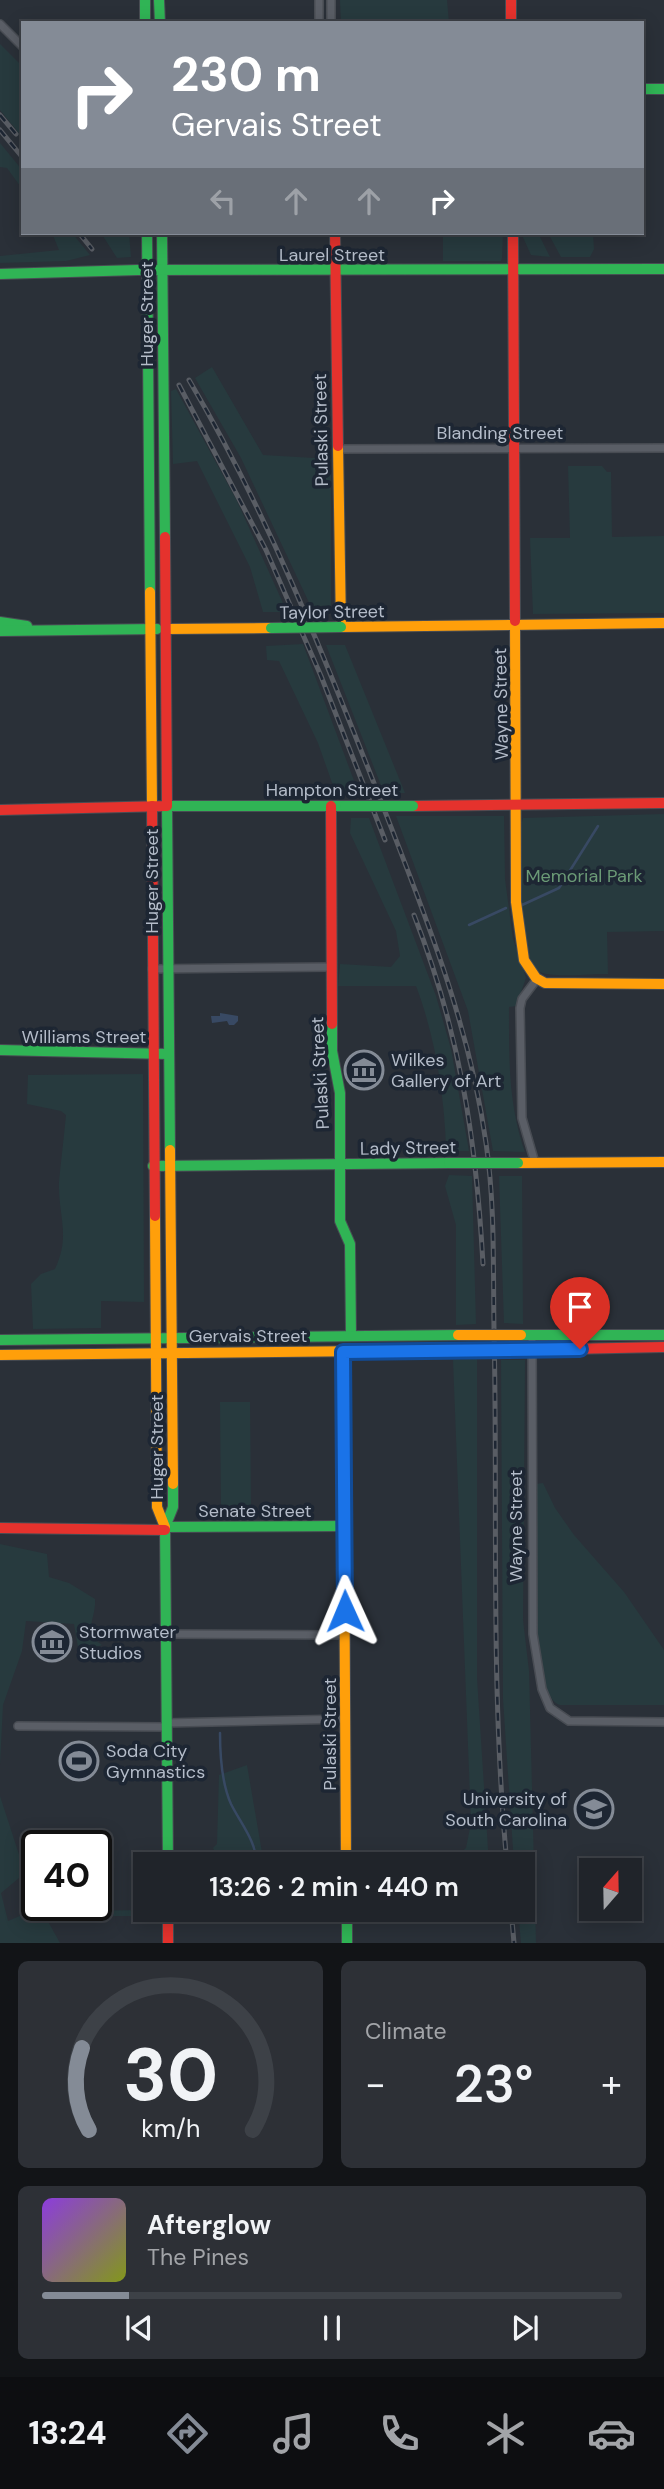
<!DOCTYPE html>
<meta charset="utf-8">
<style>
:root{--surface:#20242a;--page:#2d3036;--text:#f1f3f6;--muted:#a2a4a8;--line:#3d4147;--accent:#848b96}
body{margin:0;font-family:"DM Sans",sans-serif;background:var(--page);color:var(--text);height:100vh;display:flex;flex-direction:column;font-size:26px;white-space:nowrap}
*{box-sizing:border-box;margin:0}
p{font-size:23px;color:var(--muted)}
.icon{flex:none;width:38px;height:38px;fill:none;stroke:currentColor;stroke-width:2;stroke-linecap:round;stroke-linejoin:round}
.map{position:relative;height:1943px;overflow:hidden}
.panel{display:flex;flex-direction:column;gap:18px;padding:18px;background:#121417;flex:1}
.panel>*{flex:none}
.guide{position:absolute;left:21px;top:21px;width:623px;height:214px;border-radius:0px;box-shadow:0 4px 18px #0003,0 0 0 2px var(--line);background:#848b96;color:#fff;overflow:hidden}
.needle{width:46px;rotate:20deg}
.buttons{position:absolute;left:579px;top:1858px;display:grid;gap:14px}
.buttons a{display:grid;place-items:center;width:63px;height:63px;border-radius:0px;background:var(--surface);box-shadow:0 4px 18px #0003,0 0 0 2px var(--line);font-size:35px}
.speed{position:absolute;left:21px;top:1830px;display:flex;gap:14px;font-size:35px;font-weight:700;text-align:center}
.speed>*{display:grid;place-content:center;width:91px;height:91px;border-radius:50%;background:var(--surface);box-shadow:0 4px 18px #0003,0 0 0 2px var(--line);line-height:1}
.speed .limit{border:4px solid #111;border-radius:10px;background:#fff;color:#111}
.pin{position:absolute;display:grid;place-items:center;width:60px;height:60px;color:#fff;margin:-72px -30px;border-radius:50% 50% 50% 0;rotate:-45deg;box-shadow:0 0 7px #0007}
.pin .icon{rotate:45deg}
.me{position:absolute;width:77px;margin:-38px;rotate:359deg;stroke-linejoin:round;filter:drop-shadow(0 0 5px #0008)}
.turn{display:flex;align-items:center;gap:24px;height:147px;padding:0 35px;font-size:32px}
.turn .icon{width:91px;height:91px;stroke-width:2.5}
.turn b{display:block;font-size:49px;line-height:60px}
.lanes{display:flex;align-items:center;height:66px;padding:0 35px;background:#0003;justify-content:center;gap:35px;direction:ltr}
.lanes .off{opacity:.35}
.big{font-size:52px;font-weight:600;line-height:1.1}
.panel .card{flex:1;display:flex;flex-direction:column;justify-content:center;gap:10px;min-width:0;padding:0 24px;border-radius:10px;background:var(--page)}
.panel .dial{align-items:center;gap:0}
.dial svg{height:182px;overflow:visible;fill:none;stroke:var(--line);stroke-width:7;stroke-linecap:round;text-anchor:middle}
.dial text{fill:var(--text);stroke:none}
.song{display:flex;align-items:center;gap:21px}
.cover{width:84px;height:84px;border-radius:10px;background:linear-gradient(135deg,hsl(270 70% 55%),hsl(70 70% 35%))}
.played{height:7px;border-radius:4px;background:linear-gradient(90deg,var(--accent) 15%,var(--line) 15%)}
.keys{display:flex;justify-content:space-around;direction:ltr}
.heat{display:flex;justify-content:space-between;align-items:center;font-size:38px;direction:ltr}
.panel .tiles{flex:1;display:grid;gap:18px;grid-template-columns:1fr 1fr}
.card:last-child{grid-column:span 2}
.trip{position:absolute;left:133px;top:1852px;width:402px;height:70px;border-radius:0px;background:var(--surface);box-shadow:0 4px 18px #0003,0 0 0 2px var(--line);font-weight:600;line-height:70px;text-align:center}
.tab-bar{display:flex;height:112px;justify-content:space-around;align-items:center;background:#0d0e11;color:var(--muted)}
.tab-bar .icon{width:49px;height:49px}
.tab-bar .selected{color:var(--accent)}
.tab-bar b{font-size:32px;color:var(--text)}
.map>svg:first-child{display:block}
.green{fill:#273a3e}
.water{fill:#384963}
.lines{fill:none;stroke-linecap:round;stroke-linejoin:round}
.stream{stroke:#384963;stroke-width:2.5}
.street-casing{stroke:#484c53;stroke-width:10}
.fast-casing{stroke:#484c53;stroke-width:12}
.slow-casing{stroke:#484c53;stroke-width:12}
.jam-casing{stroke:#484c53;stroke-width:12}
.street{stroke:#5a5e66;stroke-width:7}
.fast{stroke:#30b455;stroke-width:10}
.slow{stroke:#ff9f0a;stroke-width:10}
.jam{stroke:#e5322d;stroke-width:10}
.rail-casing{stroke:#595d64;stroke-width:5}
.rail{stroke:#1d2633;stroke-width:2.5;stroke-dasharray:8;stroke-linecap:butt}
.fast-bridge-casing{stroke:#484c53;stroke-width:12;stroke-linecap:butt}
.slow-bridge-casing{stroke:#484c53;stroke-width:12;stroke-linecap:butt}
.fast-bridge{stroke:#30b455;stroke-width:10}
.slow-bridge{stroke:#ff9f0a;stroke-width:10}
.route-casing{stroke:#114b97;stroke-width:18}
.route{stroke:#1a73e8;stroke-width:12}
.labels{text-anchor:middle;stroke-width:7;stroke-linejoin:round;paint-order:stroke}
.street-label{font-size:18px;fill:#b4bcc9;stroke:#1d2633}
.park-label{font-size:18px;fill:#6b9a76;stroke:#1d2633}
.poi-label{font-size:18px;fill:#b4bcc9;stroke:#1d2633;text-anchor:start}
</style>
<div class="map">
<svg width="664" height="1943" viewBox="0 0 664 1943">
<rect width="100%" height="100%" fill="#2a3038"/>
<!-- green -->
<g class="green">
<polygon points="340,0 447,0 449,23 341,23"/>
<polygon points="0,44 23,67 23,138 0,110"/>
<polygon points="0,143 23,171 23,190 7,168 0,167"/>
<polygon points="52,233 72,233 90,255 66,261 0,263 0,256 59,250"/>
<polygon points="101,233 129,233 131,257 117,258"/>
<polygon points="443,233 503,233 502,258 501,261 443,261"/>
<polygon points="521,233 538,233 550,257 531,255"/>
<polygon points="548,233 593,233 594,249 590,257 561,257"/>
<polygon points="212,367 263,455 331,459 331,610 313,611 241,458 195,378"/>
<polygon points="176,389 237,501 287,612 263,612 250,567 197,461 173,464 171,391"/>
<polygon points="568,466 602,466 607,472 611,472 612,537 664,536 664,613 533,614 530,538 570,538"/>
<polygon points="303,644 359,794 336,794 318,743 279,661 267,660 266,646"/>
<polygon points="326,645 345,645 405,793 384,793"/>
<path d="M 664,814 L 664,931 L 607,932 L 608,974 C 592,973 550,979 538,971 C 519,958 516,840 523,818 Z"/>
<path d="M 396,816 L 504,816 L 505,879 L 513,939 L 526,978 L 516,1006 L 509,1007 C 509,1057 508,1103 525,1152 L 493,1151 L 468,1011 Z"/>
<path d="M 351,818 L 369,818 L 436,996 L 451,1049 L 469,1151 L 449,1151 L 446,1146 C 444,1093 435,1036 416,986 L 338,986 L 340,964 L 391,967 L 400,956 L 396,931 L 350,833 Z"/>
<path d="M 143,1074 L 144,1302 L 101,1301 L 101,1328 L 33,1329 L 31,1284 L 41,1274 L 55,1269 C 71,1235 58,1216 59,1182 C 61,1160 64,1137 66,1115 L 61,1111 L 27,1104 L 28,1075 Z"/>
<polygon points="449,1175 472,1176 476,1324 456,1325 456,1225 445,1186"/>
<polygon points="499,1176 522,1176 523,1324 504,1323"/>
<polygon points="477,1359 477,1678 489,1864 448,1864 466,1848 471,1823 453,1360"/>
<polygon points="501,1360 525,1360 523,1620 529,1671 536,1943 521,1943 518,1909 523,1909 523,1864 514,1864 503,1699"/>
<polygon points="220,1402 250,1402 251,1507 221,1506"/>
<path d="M 543,1483 L 555,1508 L 574,1535 L 624,1592 L 664,1650 L 664,1705 L 560,1705 C 524,1692 536,1522 536,1484 Z"/>
<path d="M 0,1544 L 47,1554 L 49,1577 L 69,1583 L 95,1599 C 96,1614 89,1622 91,1637 L 102,1645 L 79,1653 L 74,1624 L 26,1621 L 22,1651 L 3,1705 L 0,1765 Z"/>
<polygon points="247,1765 264,1864 221,1864 213,1848 217,1844 219,1775"/>
<polygon points="0,1796 25,1873 1,1893 8,1921 40,1907 60,1943 0,1943"/>
<polygon points="151,1910 151,1916 62,1916 62,1911"/>
</g>
<!-- water -->
<polygon class="water" points="220,1013 238,1016 238,1021 234,1025 229,1025 227,1021 212,1023 211,1016 220,1016"/>
<g class="lines">
<!-- stream -->
<g class="stream">
<polyline points="522,905 559,888 598,826"/>
<polyline points="469,925 506,908"/>
<path d="M 220,1733 C 220,1755 222,1784 231,1804 C 241,1824 256,1841 257,1864"/>
</g>
<defs>
<g id="street">
<polyline points="319,0 319,23"/>
<polyline points="331,0 331,23"/>
<polyline points="0,24 23,47"/>
<polyline points="337,449 664,448"/>
<polyline points="152,969 332,967"/>
<polyline points="535,1163 522,1118 520,1008 522,999 537,979"/>
<polyline points="532,1335 533,1634 542,1689 550,1708 569,1721 664,1722"/>
<polyline points="166,1634 345,1635"/>
<polyline points="166,1723 346,1719"/>
<polyline points="18,1726 167,1727"/>
</g>
<g id="fast">
<polyline points="145,0 145,23"/>
<polyline points="159,0 160,23"/>
<polyline points="642,89 664,89"/>
<polyline points="147,233 150,592"/>
<polyline points="162,233 165,537"/>
<polyline points="0,274 138,270 664,269"/>
<polyline points="0,622 27,626"/>
<polyline points="0,631 157,629"/>
<polyline points="167,806 345,806"/>
<polyline points="167,806 170,1150"/>
<polyline points="332,1024 332,1051 340,1093 340,1221 350,1244 351,1336"/>
<polyline points="0,1050 168,1054"/>
<polyline points="153,1166 449,1163"/>
<polyline points="521,1335 664,1335"/>
<polyline points="0,1340 458,1335"/>
<polyline points="165,1527 344,1526"/>
<polyline points="168,1864 165,1527 173,1507 173,1484"/>
<polyline points="347,1909 347,1943"/>
</g>
<g id="slow">
<polyline points="338,446 341,627 664,623"/>
<polyline points="150,592 152,806"/>
<polyline points="515,621 516,902 524,960 536,978 545,983 664,984"/>
<polyline points="167,629 271,628"/>
<polyline points="170,1150 173,1484"/>
<polyline points="518,1163 664,1162"/>
<polyline points="155,1216 157,1507 165,1527"/>
<polyline points="343,1351 346,1864"/>
<polyline points="0,1355 459,1350"/>
</g>
<g id="jam">
<polyline points="511,0 511,23"/>
<polyline points="335,233 338,446"/>
<polyline points="513,233 515,621"/>
<polyline points="152,806 155,1216"/>
<polyline points="331,806 332,1024"/>
<polyline points="413,806 664,803"/>
<polyline points="0,810 167,806 165,537"/>
<polyline points="521,1350 664,1347"/>
<polyline points="0,1528 165,1530"/>
<polyline points="168,1909 168,1943"/>
</g>
</defs>
<!-- street casing -->
<use href="#street" class="street-casing"/>
<!-- fast casing -->
<use href="#fast" class="fast-casing"/>
<!-- slow casing -->
<use href="#slow" class="slow-casing"/>
<!-- jam casing -->
<use href="#jam" class="jam-casing"/>
<!-- street -->
<use href="#street" class="street"/>
<!-- fast -->
<use href="#fast" class="fast"/>
<!-- slow -->
<use href="#slow" class="slow"/>
<!-- jam -->
<use href="#jam" class="jam"/>
<defs>
<g id="rail">
<polyline points="0,115 16,134"/>
<polyline points="0,130 23,158"/>
<polyline points="79,233 92,249"/>
<path d="M 189,380 C 267,512 323,653 379,796 C 423,910 469,1021 486,1143 C 495,1204 493,1267 494,1329 C 498,1507 490,1686 507,1864"/>
<polyline points="179,385 266,550 321,676 385,840"/>
<path d="M 414,915 C 460,1033 476,1138 483,1264"/>
<polyline points="511,1909 514,1943"/>
</g>
</defs>
<!-- rail casing -->
<use href="#rail" class="rail-casing"/>
<!-- rail -->
<use href="#rail" class="rail"/>
<defs>
<g id="fast-bridge">
<polyline points="271,628 341,627"/>
<polyline points="345,806 413,806"/>
<polyline points="449,1163 518,1163"/>
</g>
<g id="slow-bridge">
<polyline points="458,1335 521,1335"/>
<polyline points="459,1350 521,1350"/>
</g>
</defs>
<!-- fast-bridge casing -->
<use href="#fast-bridge" class="fast-bridge-casing"/>
<!-- slow-bridge casing -->
<use href="#slow-bridge" class="slow-bridge-casing"/>
<!-- fast-bridge -->
<use href="#fast-bridge" class="fast-bridge"/>
<!-- slow-bridge -->
<use href="#slow-bridge" class="slow-bridge"/>
</g>
<g class="lines">
<defs>
<polyline id="route" points="345,1611 343,1352 580,1349"/>
</defs>
<!-- route casing -->
<use href="#route" class="route-casing"/>
<!-- route -->
<use href="#route" class="route"/>
</g>
<!-- icons -->
<defs>
<symbol id="museum-ring" viewBox="-11 -11 22 22"><circle r="9.5" fill="#1d2633" stroke="#848b96" stroke-width="1.5"/><path d="M0-6L6-3V-2H-6V-3ZM-5-1h2V3h-2ZM-1-1h2V3h-2ZM3-1h2V3H3ZM-6 4H6V6H-6Z" fill="#848b96"/></symbol>
<symbol id="stadium-ring" viewBox="-11 -11 22 22"><circle r="9.5" fill="#1d2633" stroke="#848b96" stroke-width="1.5"/><path d="M0-5a6.5 5 0 1 0 0 10a6.5 5 0 1 0 0-10ZM-3.5-1.8h7v3.6h-7Z" fill="#848b96"/></symbol>
<symbol id="university-ring" viewBox="-11 -11 22 22"><circle r="9.5" fill="#1d2633" stroke="#848b96" stroke-width="1.5"/><path d="M0-5L7-2L0 1L-7-2ZM-4 1L0 2.5L4 1V4Q0 6-4 4Z" fill="#848b96"/></symbol>
</defs>
<g fill-rule="evenodd">
<use href="#museum-ring" x="342" y="1048" width="44" height="44"/>
<use href="#museum-ring" x="30" y="1620" width="44" height="44"/>
<use href="#stadium-ring" x="57" y="1739" width="44" height="44"/>
<use href="#university-ring" x="572" y="1787" width="44" height="44"/>
</g>
<g class="labels">
<!-- street labels -->
<g class="street-label">
<text x="332" y="261">Laurel Street</text>
<text transform="translate(147 314) rotate(-90)" y="6">Huger Street</text>
<text transform="translate(321 430) rotate(-91)" y="6">Pulaski Street</text>
<text x="500" y="439">Blanding Street</text>
<text transform="translate(332 612) rotate(-1)" y="6">Taylor Street</text>
<text transform="translate(501 704) rotate(-91)" y="6">Wayne Street</text>
<text x="332" y="796">Hampton Street</text>
<text transform="translate(152 881) rotate(-90)" y="6">Huger Street</text>
<text x="84" y="1043">Williams Street</text>
<text transform="translate(320 1073) rotate(-93)" y="6">Pulaski Street</text>
<text transform="translate(408 1148) rotate(-1)" y="6">Lady Street</text>
<text x="248" y="1342">Gervais Street</text>
<text transform="translate(157 1447) rotate(-90)" y="6">Huger Street</text>
<text x="255" y="1517">Senate Street</text>
<text transform="translate(516 1526) rotate(-90)" y="6">Wayne Street</text>
<text transform="translate(330 1734) rotate(-90)" y="6">Pulaski Street</text>
</g>
<!-- park labels -->
<g class="park-label">
<text x="584" y="882">Memorial Park</text>
</g>
<!-- poi labels -->
<g class="poi-label">
<text x="391" y="1066">Wilkes<tspan x="391" dy="21">Gallery of Art</tspan></text>
<text x="79" y="1638">Stormwater<tspan x="79" dy="21">Studios</tspan></text>
<text x="106" y="1757">Soda City<tspan x="106" dy="21">Gymnastics</tspan></text>
<text x="567" y="1805" text-anchor="end">University of<tspan x="567" dy="21">South Carolina</tspan></text>
</g>
</g>
</svg>
<div class="buttons">
<a><svg class="needle" viewBox="-14 -14 28 28"><path d="M0-13l5 13h-10z" fill="#e53935"/><path d="M0 13l5-13h-10z" fill="#a2a4a8"/></svg></a>
</div>
<div class="speed"><div class="limit">40</div></div>
<div class="pin" style="left:580px;top:1349px;background:#d93025"><svg class="icon" aria-label="arrive" viewBox="0 0 24 24"><path d="M6 21V4h12l-3 4 3 4H6"/></svg></div>
<svg class="me" style="left:345px;top:1611px" viewBox="-20 -20 40 40"><path d="M0-17L14 15 0 8-14 15z" fill="#1a73e8" stroke="#fff" stroke-width="4"/></svg>
<div class="trip">13:26 · 2 min · 440 m</div>
<div class="guide">
<div class="turn"><svg class="icon" aria-label="right" viewBox="0 0 24 24"><path d="M7 20v-9h11M14 6l5 5-5 5"/></svg><div><b>230 m</b>Gervais Street</div></div>
<div class="lanes"><svg class="icon off" aria-label="left" viewBox="0 0 24 24"><path d="M17 20v-9H6M10 6l-5 5 5 5"/></svg><svg class="icon off" aria-label="ahead" viewBox="0 0 24 24"><path d="M12 20V5M6 11l6-6 6 6"/></svg><svg class="icon off" aria-label="ahead" viewBox="0 0 24 24"><path d="M12 20V5M6 11l6-6 6 6"/></svg><svg class="icon" aria-label="right" viewBox="0 0 24 24"><path d="M7 20v-9h11M14 6l5 5-5 5"/></svg></div>
</div>
</div>
<section class="panel">
<div class="tiles">
<div class="card dial"><svg viewBox="0 0 100 80">
<path d="M14 69A42 42 0 1 1 86 69"/>
<path d="M14 69A42 42 0 0 1 11 33" stroke="#848b96"/>
<text x="50" y="56" font-size="32" font-weight="700">30</text>
<text x="50" y="72" font-size="11">km/h</text>
</svg></div>
<div class="card"><p>Climate</p>
<div class="heat"><a>−</a><b class="big">23°</b><a>+</a></div>
</div>
<div class="card">
<div class="song"><i class="cover"></i><div><b>Afterglow</b><p>The Pines</p></div></div>
<div class="played"></div>
<div class="keys"><svg class="icon" aria-label="previous" viewBox="0 0 24 24"><path d="M18 5L8 12l10 7zM5 5v14"/></svg><svg class="icon" aria-label="pause" viewBox="0 0 24 24"><path d="M8 5v14M16 5v14"/></svg><svg class="icon" aria-label="next" viewBox="0 0 24 24"><path d="M6 5l10 7-10 7zM19 5v14"/></svg></div>
</div>
</div>
</section>
<nav class="tab-bar">
<b>13:24</b>
<svg class="icon selected" aria-label="directions" viewBox="0 0 24 24"><path d="M12 3l9 9-9 9-9-9zM9 14v-3h6M13 9l2 2-2 2"/></svg>
<svg class="icon" aria-label="music" viewBox="0 0 24 24"><path d="M9 18V5l10-2v13"/><circle cx="6" cy="18" r="3"/><circle cx="16" cy="16" r="3"/></svg>
<svg class="icon" aria-label="phone" viewBox="0 0 24 24"><path d="M5 4h4l2 5-3 2q2 4 5 5l2-3 5 2v4C11 20 4 13 5 4z"/></svg>
<svg class="icon" aria-label="climate" viewBox="0 0 24 24"><path d="M12 3v18M4 7l16 10M4 17L20 7"/></svg>
<svg class="icon" aria-label="car" viewBox="0 0 24 24"><path d="M5 17H2v-5l4-1 3-4h7l3 4 3 1v5h-3M9 17h6M6 11h13"/><circle cx="7" cy="17" r="2"/><circle cx="17" cy="17" r="2"/></svg>
</nav>
